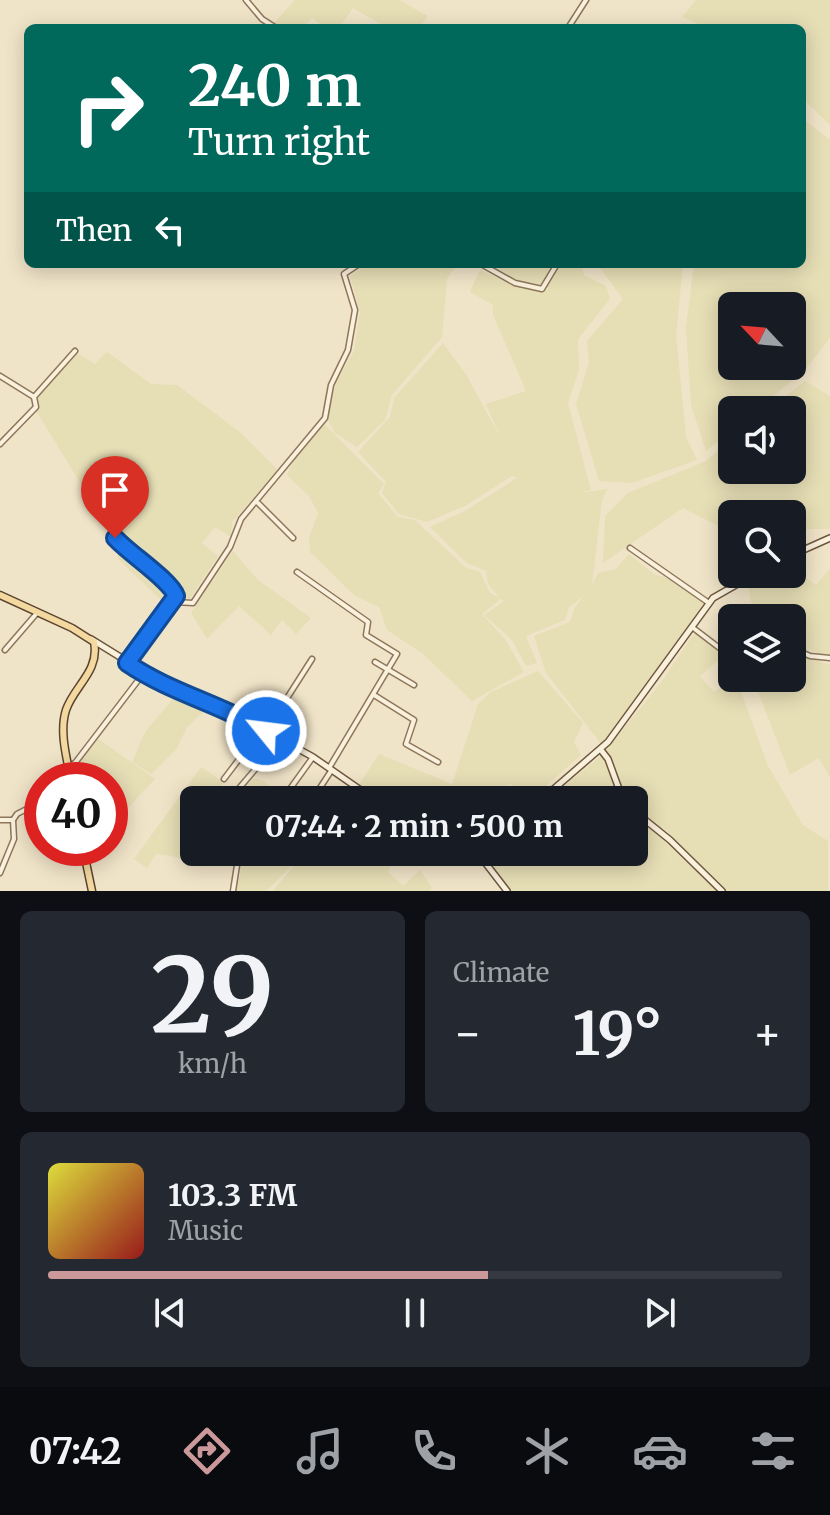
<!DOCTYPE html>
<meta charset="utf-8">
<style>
:root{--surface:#171b24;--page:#242831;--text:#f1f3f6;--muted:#9ea1a6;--line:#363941;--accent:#cc999b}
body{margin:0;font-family:Merriweather,serif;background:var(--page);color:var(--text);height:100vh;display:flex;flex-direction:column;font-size:30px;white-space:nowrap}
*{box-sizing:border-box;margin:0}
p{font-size:26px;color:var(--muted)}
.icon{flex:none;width:44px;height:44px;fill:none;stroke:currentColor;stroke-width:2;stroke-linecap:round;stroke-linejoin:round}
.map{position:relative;height:891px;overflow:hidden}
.sheet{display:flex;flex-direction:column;gap:20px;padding:20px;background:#0d0f14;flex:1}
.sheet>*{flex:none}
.guide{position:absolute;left:24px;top:24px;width:782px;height:244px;border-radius:12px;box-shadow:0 4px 20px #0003;background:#00695c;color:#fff;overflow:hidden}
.needle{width:52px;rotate:296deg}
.controls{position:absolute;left:718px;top:292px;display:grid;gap:16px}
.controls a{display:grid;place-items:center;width:88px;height:88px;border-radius:12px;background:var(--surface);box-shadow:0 4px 20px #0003;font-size:40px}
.speed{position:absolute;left:24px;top:762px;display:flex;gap:16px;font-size:40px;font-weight:700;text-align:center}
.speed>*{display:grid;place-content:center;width:104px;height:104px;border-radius:50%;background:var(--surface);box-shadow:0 4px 20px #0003;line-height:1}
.speed .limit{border:12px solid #d22;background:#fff;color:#111}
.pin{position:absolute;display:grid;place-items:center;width:68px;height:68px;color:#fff;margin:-82px -34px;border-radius:50% 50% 50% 0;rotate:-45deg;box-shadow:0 0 8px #0007}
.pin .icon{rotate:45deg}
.me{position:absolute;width:88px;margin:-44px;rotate:299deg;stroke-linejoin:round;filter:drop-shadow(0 0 6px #0008)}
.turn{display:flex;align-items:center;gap:28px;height:168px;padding:0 32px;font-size:36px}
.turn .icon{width:104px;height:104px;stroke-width:2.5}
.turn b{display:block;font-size:56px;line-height:68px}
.then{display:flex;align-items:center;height:76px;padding:0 32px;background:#0003;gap:16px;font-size:30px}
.big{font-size:60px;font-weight:700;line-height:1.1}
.sheet .card{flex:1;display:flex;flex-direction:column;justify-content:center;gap:12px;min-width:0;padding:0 28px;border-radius:12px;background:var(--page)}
.sheet .dial{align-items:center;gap:0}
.dial b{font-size:104px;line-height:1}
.song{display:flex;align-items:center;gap:24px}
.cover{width:96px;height:96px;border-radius:12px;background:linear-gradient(135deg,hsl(60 70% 55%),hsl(0 70% 35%))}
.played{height:8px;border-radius:4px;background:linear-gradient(90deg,var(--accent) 60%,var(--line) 60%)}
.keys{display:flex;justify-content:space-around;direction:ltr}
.heat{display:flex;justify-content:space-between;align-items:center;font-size:44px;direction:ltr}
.sheet .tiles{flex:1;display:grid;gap:20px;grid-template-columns:1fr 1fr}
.card:last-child{grid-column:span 2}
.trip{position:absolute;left:180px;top:786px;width:468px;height:80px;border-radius:12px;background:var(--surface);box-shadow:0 4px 20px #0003;font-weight:700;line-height:80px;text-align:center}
.tabs{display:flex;height:128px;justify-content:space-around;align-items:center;background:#090b0e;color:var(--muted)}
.tabs .icon{width:56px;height:56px}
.tabs .selected{color:var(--accent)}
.tabs b{font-size:36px;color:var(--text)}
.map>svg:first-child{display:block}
.farmland{fill:#e6deb5;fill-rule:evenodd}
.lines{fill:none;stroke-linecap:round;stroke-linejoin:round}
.street-casing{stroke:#8d765c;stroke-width:7}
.secondary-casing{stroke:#6f573f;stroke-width:8}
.primary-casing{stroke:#5b4430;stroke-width:9}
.street{stroke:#faf1dc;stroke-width:4}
.secondary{stroke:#faf1dc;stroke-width:5}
.primary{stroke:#f3d9a0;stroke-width:6}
.route-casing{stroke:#114b97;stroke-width:20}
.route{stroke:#1a73e8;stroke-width:14}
</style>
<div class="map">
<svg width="830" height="891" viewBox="0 0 830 891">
<rect width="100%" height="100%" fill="#f0e4c8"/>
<!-- farmland -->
<g class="farmland">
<polygon points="295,0 399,0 428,16 419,28 380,28 381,24 353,8 339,28 326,28 312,18 302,28 281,28 273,24"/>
<polygon points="696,0 830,0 830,125 802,98 802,28 708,28 682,17"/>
<path d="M 802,118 L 830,140 L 830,338 L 804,371 L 756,410 L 732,410 L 732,430 L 706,451 L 691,405 L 686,327 L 694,264 L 802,264 ZM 732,306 L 792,306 L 792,366 L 732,366 Z"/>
<polygon points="368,264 457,264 447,279 442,337 392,395 385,420 357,447 335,433 327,418 336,382 354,351 360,312 350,276"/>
<polygon points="484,264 551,264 546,285 519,281"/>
<polygon points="581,264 584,275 606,286 610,299 578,339 579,370 568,403 591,490 578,493 608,489 602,500 592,585 598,573 616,569 629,554 654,574 683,583 707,601 602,745 546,673 534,636 570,622 575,607 584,596 569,607 565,620 526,636 537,663 526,666 512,640 484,615 504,601 501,599 482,614 505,639 524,672 472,701 423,654 387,630 379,607 355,596 310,552 309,538 318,513 309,496 287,475 297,452 324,424 384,484 378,493 398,517 415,520 466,568 480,572 490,593 499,597 488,584 486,571 467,563 430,527 465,511 517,478 512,476 465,506 427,522 399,514 382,493 386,482 358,452 390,417 394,398 443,343 467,376 500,437 486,404 526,391 493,315 493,305 470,292 480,270 513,285 547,290 553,265"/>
<polygon points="597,264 683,264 676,335 686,437 697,460 632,483 599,481 576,404 589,362 587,341 623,299"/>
<polygon points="74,351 95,364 107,352 151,384 177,385 240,432 278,470 232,522 231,537 215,527 202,543 218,556 190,599 180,596 161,600 118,559 116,541 30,401"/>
<polygon points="805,381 830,396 830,529 792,529 792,514 732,514 732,527 718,526 683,508 603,563 605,516 628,493 706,461 732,438 732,470 792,470 792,410 768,410"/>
<polygon points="233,551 258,580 311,618 296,634 282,620 271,635 239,606 207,639 191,613"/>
<polygon points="792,557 805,577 816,585 830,569 830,657 809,650 795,650 792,618 770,618 751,602 747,578 756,574 792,574"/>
<polygon points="697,629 722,657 700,676 714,692 736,678 768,766 803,825 828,841 828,891 720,891 667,831 634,812 634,800 618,800 614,786 616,800 547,800 603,754 660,684"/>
<polygon points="807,657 830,665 830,777 819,758 790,775 756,686 769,682 770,678 792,678 793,660"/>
<polygon points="538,671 583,723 574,742 581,755 530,800 510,784 488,796 489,800 391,800 358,786 379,754 452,784 478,704 491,692"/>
<polygon points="175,697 204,711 186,729 176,750 151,774 132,762 145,732"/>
<polygon points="94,736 155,779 125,811 110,846 110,780 79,780 77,762"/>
<polygon points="201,767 223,782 218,791 231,797 251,778 262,780 282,797 292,786 311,800 194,800 194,852 214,852 203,867 172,856 156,854 147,868 134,859"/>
<polygon points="634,815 667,835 717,891 512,891 481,852 634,852"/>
<polygon points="217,852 301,852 293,865 266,891 236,891 241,871"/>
<polygon points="305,852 328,852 341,861 348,852 390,852 396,856 388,872 403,886 420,870 432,888 429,891 273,891"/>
</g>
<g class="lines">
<defs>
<g id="street">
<polyline points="246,0 262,19 276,28"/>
<polyline points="568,28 586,0"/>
<polyline points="481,264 515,283 542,289 557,264"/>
<polyline points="0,376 34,397"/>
<polyline points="0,444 36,407 34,397 75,351"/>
<polyline points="258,503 293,538"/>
<polyline points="115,538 134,559 172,585 175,602"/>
<polyline points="630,548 709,603"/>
<polyline points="297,572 368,622 366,635 397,654 329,768"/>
<polyline points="692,627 726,653 732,647"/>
<polyline points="792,648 810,656 830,658"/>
<polyline points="5,650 37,613"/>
<polyline points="375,662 414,685"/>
<polyline points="127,663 175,602 193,603 230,547 241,519 325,418 331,385 348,350 355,310 344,274 359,264"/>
<polyline points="374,695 414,720 406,744 438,762"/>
<polyline points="266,731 312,659"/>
<polyline points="69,766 75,763 143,674"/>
<polyline points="224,779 262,729"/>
<polyline points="314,797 331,771"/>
<polyline points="229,800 281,739"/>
<polyline points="282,800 313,757"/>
<polyline points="0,820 13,820 17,814 42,801"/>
<polyline points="193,860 197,852"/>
<polyline points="0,873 14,839 13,820"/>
<polyline points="233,891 238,859 243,852"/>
</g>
<g id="secondary">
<polyline points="792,555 830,538"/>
<polyline points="91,639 180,694 218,705 313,757 375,800"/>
<polyline points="601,750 608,759 623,800"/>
<polyline points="541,800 608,742 713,598 755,574"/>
<polyline points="634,811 670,840 722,891"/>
<polyline points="477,852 507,891"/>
</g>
<g id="primary">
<path d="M 0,595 L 72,628 L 94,642 C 100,671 74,686 66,710 C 59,732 67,759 71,780"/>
<polyline points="83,848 92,891"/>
</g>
</defs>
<!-- street casing -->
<use href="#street" class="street-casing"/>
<!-- secondary casing -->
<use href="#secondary" class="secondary-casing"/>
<!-- primary casing -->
<use href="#primary" class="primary-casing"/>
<!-- street -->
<use href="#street" class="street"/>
<!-- secondary -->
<use href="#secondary" class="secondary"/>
<!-- primary -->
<use href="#primary" class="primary"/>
</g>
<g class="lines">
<defs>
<path id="route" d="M 115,538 C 131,555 170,580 176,596 L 127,663 C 171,693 221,704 266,731"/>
</defs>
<!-- route casing -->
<use href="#route" class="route-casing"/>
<!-- route -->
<use href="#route" class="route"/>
</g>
</svg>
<div class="controls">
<a><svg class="needle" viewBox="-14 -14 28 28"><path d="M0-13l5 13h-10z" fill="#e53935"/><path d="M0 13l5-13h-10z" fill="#9ea1a6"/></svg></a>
<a><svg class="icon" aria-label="sound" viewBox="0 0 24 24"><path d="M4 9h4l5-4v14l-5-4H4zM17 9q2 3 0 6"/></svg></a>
<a><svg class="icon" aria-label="search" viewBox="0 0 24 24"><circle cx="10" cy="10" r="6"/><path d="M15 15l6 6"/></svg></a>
<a><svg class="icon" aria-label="layers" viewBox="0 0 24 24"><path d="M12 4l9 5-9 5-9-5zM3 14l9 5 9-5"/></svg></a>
</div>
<div class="speed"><div class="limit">40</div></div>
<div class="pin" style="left:115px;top:538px;background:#d93025"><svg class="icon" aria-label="arrive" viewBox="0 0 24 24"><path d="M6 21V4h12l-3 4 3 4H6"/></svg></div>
<svg class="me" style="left:266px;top:731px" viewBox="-20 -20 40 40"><circle r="17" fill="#1a73e8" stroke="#fff" stroke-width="3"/><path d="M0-11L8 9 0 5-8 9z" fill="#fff"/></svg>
<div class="trip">07:44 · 2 min · 500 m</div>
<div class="guide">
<div class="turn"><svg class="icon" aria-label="right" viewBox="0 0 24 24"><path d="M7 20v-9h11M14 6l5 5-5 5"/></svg><div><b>240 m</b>Turn right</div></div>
<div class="then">Then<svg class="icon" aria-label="left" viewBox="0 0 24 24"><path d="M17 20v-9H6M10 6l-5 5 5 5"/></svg></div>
</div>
</div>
<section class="sheet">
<div class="tiles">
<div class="card dial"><b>29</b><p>km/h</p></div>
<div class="card"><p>Climate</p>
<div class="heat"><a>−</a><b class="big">19°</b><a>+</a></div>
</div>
<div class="card">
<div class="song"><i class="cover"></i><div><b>103.3 FM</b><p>Music</p></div></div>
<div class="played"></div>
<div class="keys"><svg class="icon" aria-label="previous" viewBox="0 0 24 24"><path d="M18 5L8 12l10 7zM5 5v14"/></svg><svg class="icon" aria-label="pause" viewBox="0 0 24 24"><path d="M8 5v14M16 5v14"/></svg><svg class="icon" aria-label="next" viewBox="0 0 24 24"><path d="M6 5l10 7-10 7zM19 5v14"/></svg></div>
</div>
</div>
</section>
<nav class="tabs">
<b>07:42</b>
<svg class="icon selected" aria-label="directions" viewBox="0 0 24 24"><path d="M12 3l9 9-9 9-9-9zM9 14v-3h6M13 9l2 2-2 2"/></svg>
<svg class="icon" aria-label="music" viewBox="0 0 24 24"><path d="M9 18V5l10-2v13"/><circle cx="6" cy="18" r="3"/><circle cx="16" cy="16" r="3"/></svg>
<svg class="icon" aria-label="phone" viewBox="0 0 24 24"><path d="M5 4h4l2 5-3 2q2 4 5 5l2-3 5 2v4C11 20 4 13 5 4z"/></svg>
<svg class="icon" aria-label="climate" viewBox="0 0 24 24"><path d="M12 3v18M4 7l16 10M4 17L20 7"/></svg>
<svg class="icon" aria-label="car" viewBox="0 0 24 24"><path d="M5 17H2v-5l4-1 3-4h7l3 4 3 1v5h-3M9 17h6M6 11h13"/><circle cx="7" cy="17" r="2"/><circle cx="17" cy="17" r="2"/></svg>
<svg class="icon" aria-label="filters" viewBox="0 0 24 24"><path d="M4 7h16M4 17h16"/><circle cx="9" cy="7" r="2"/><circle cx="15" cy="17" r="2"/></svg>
</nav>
